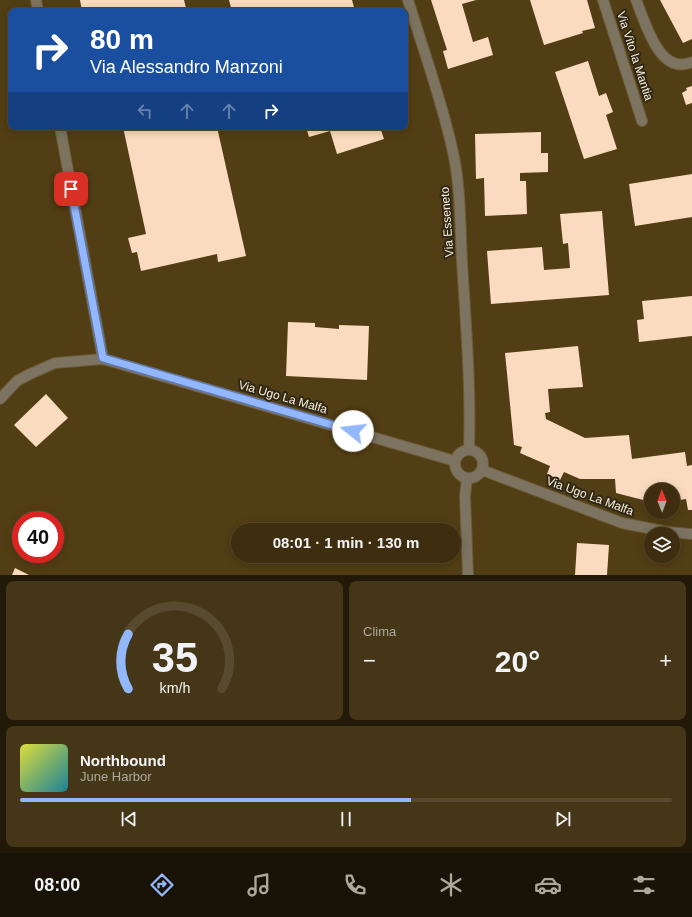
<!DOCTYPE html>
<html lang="it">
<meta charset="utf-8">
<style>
:root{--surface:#3e2e0f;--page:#453618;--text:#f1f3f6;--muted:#ada89e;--line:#574a2f;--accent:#93b7fd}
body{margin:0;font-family:Arial,sans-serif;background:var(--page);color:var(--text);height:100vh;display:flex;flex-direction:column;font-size:15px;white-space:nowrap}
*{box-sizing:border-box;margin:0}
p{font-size:13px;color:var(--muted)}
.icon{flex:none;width:22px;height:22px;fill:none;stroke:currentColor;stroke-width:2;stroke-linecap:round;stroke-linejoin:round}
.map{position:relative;height:575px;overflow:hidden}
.sheet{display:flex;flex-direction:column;gap:6px;padding:6px;background:#221908;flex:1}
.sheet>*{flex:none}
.hud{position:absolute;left:8px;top:8px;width:400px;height:122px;border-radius:8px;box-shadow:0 2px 10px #0003,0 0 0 1px var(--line);background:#1a4fa0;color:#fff;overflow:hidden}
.needle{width:26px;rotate:359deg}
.controls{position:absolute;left:644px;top:483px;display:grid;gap:8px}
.controls a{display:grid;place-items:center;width:36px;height:36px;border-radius:50%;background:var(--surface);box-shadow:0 2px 10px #0003,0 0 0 1px var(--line);font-size:20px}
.speed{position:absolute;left:12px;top:511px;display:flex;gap:8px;font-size:20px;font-weight:700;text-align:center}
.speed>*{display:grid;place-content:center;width:52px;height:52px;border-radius:50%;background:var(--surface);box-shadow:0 2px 10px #0003,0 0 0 1px var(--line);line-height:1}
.speed .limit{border:6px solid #d22;background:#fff;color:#111}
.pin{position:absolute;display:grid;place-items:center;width:34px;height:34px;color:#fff;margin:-17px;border-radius:8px;box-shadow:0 2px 6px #0006}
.me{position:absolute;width:44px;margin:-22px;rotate:286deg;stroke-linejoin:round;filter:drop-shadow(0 0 3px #0008)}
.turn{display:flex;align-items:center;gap:14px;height:84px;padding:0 16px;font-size:18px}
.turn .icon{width:52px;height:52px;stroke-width:2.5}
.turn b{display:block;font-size:28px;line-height:34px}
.lanes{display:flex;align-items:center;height:38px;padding:0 16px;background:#0003;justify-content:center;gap:20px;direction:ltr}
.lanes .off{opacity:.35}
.big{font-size:30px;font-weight:700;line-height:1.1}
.sheet .card{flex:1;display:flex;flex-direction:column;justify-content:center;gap:6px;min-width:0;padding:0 14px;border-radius:8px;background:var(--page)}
.sheet .dial{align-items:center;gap:0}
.dial svg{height:104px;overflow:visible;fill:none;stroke:var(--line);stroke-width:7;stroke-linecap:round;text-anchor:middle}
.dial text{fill:var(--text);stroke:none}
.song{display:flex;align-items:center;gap:12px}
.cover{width:48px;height:48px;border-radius:6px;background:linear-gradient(135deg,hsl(60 70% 55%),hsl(190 70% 35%))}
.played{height:4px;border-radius:2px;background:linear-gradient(90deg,var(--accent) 60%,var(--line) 60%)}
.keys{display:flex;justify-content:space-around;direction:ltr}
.heat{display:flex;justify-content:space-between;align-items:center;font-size:22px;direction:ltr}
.sheet .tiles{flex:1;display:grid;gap:6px;grid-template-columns:1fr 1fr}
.card:last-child{grid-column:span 2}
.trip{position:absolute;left:231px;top:523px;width:230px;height:40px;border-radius:20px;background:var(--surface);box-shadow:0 2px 10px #0003,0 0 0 1px var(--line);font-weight:700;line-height:40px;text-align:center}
.tab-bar{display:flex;height:64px;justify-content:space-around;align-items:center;background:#191206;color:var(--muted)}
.tab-bar .icon{width:28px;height:28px}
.tab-bar .on{color:var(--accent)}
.tab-bar b{font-size:18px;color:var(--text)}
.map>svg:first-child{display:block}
.building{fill:#fadbbf}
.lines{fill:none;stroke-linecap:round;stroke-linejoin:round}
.minor-casing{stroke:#6d5a34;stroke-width:12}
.tertiary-casing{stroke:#6d5a34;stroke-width:12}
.minor{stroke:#7c7361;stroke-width:10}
.tertiary{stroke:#7c7361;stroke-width:10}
.route-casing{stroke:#6077a4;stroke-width:10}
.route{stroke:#93b7fd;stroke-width:7}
.labels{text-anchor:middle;stroke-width:4;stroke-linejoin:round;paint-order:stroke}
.street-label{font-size:12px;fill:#fbf0d9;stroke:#2f2715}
</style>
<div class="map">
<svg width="692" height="575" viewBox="0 0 692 575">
<rect width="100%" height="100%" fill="#523e14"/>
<!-- building -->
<g class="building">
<polygon points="80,0 184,0 186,8 175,11 82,11"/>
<polygon points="229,0 352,0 355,11 290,11 289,8 281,11 232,11"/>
<polygon points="431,0 476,0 462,4 473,42 488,37 493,55 448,69 443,51 447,50"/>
<polygon points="530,0 587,0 595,28 582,31 583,33 544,45"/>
<polygon points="660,0 692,0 692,39 683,43"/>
<polygon points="588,61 599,96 606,93 613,112 606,115 617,149 584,159 555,72"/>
<polygon points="692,86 692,103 686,105 682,93 687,90 686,88"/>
<polygon points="123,127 217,127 246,256 218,262 217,254 141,271 137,252 132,253 128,238 146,234"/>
<polygon points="306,127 380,127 384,139 337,154 330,131 309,137"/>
<polygon points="541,132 541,153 548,153 548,172 520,173 520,181 526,181 527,214 485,216 484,178 476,179 475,134"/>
<polygon points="692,174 692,217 635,226 629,184"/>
<polygon points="602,211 609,295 491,304 487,251 542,247 544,270 570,268 568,243 563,244 560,214"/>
<polygon points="692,296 692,336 639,342 637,320 644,319 642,301"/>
<polygon points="288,322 315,323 315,327 339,329 339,325 369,326 367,380 286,376"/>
<polygon points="578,346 583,387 548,389 550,412 545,413 546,419 585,438 629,435 632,459 685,452 687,466 692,465 692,510 688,510 686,499 673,501 673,490 651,490 651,502 616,493 615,479 580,479 564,472 560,480 547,474 550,466 520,453 522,447 514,445 505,353"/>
<polygon points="46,394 68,418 36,447 14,425"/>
<polygon points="577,543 609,545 607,575 575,575"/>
<polygon points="15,568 29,575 12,575"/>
</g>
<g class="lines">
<defs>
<g id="minor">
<polyline points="603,0 642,121"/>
<path d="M 636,0 C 645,21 659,77 692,62"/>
<polyline points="482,470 622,523 668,532 692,534"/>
<polyline points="467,478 465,496 468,575"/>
</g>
<g id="tertiary">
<polyline points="36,0 38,11"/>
<path d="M 408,0 C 423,49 441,98 452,148 C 461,185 460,225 462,262 C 466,325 471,387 469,450"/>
<polyline points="60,127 103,359"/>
<polyline points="0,399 17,381 30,374 55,363 103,359 455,461"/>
<circle cx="469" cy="464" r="14"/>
</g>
</defs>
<!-- minor casing -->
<use href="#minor" class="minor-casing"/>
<!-- tertiary casing -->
<use href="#tertiary" class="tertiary-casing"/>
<!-- minor -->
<use href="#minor" class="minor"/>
<!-- tertiary -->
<use href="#tertiary" class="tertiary"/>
</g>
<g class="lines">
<defs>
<polyline id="route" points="71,189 103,358 353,431"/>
</defs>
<!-- route casing -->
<use href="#route" class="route-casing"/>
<!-- route -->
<use href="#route" class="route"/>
</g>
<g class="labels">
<!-- street labels -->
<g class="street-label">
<text transform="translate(635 56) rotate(72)" y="4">Via Vito la Mantia</text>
<text transform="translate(447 222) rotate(-94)" y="4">Via Esseneto</text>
<text transform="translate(283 397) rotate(16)" y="4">Via Ugo La Malfa</text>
<text transform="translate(590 496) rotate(20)" y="4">Via Ugo La Malfa</text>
</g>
</g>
</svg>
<div class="controls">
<a><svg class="needle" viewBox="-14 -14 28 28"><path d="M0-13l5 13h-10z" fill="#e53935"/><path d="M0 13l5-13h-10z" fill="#ada89e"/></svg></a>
<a><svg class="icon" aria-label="layers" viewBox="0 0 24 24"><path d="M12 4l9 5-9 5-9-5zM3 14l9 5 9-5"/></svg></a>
</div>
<div class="speed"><div class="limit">40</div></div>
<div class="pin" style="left:71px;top:189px;background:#d93025"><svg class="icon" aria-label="arrive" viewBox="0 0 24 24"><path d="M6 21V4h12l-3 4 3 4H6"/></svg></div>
<svg class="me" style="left:353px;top:431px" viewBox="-20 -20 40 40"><circle r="19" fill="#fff"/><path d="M0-13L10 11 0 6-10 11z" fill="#93b7fd"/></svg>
<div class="trip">08:01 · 1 min · 130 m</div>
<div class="hud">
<div class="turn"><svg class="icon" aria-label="right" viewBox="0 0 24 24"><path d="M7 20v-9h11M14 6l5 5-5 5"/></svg><div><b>80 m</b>Via Alessandro Manzoni</div></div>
<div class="lanes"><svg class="icon off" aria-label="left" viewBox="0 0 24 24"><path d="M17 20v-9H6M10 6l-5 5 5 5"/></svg><svg class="icon off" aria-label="ahead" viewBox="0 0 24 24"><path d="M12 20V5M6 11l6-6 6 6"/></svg><svg class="icon off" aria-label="ahead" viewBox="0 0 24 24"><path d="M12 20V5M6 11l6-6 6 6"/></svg><svg class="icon" aria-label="right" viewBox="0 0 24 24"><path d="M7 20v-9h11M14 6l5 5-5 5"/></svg></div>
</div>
</div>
<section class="sheet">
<div class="tiles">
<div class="card dial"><svg viewBox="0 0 100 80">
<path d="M14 69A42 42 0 1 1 86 69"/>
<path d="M14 69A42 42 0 0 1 14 27" stroke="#93b7fd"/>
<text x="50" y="56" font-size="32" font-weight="700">35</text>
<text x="50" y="72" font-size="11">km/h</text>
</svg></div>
<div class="card"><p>Clima</p>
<div class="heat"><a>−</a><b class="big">20°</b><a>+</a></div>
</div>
<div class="card">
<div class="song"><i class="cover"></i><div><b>Northbound</b><p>June Harbor</p></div></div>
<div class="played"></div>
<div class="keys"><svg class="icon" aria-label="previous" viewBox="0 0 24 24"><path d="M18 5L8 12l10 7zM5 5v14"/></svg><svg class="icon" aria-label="pause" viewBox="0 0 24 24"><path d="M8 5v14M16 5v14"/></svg><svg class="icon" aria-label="next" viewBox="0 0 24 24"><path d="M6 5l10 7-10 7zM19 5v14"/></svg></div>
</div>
</div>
</section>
<nav class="tab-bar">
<b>08:00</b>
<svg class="icon on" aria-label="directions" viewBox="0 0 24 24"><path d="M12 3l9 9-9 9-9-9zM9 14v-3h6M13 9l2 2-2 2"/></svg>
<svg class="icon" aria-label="music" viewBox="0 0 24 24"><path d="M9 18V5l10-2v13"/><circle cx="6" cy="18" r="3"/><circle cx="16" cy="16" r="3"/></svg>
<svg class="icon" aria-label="phone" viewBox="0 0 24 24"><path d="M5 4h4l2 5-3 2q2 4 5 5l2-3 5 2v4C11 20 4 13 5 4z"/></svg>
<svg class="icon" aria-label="climate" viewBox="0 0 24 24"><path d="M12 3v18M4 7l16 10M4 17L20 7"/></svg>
<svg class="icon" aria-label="car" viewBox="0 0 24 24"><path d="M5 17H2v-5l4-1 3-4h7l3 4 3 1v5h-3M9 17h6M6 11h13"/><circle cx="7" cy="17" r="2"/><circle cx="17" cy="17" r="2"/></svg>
<svg class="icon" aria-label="filters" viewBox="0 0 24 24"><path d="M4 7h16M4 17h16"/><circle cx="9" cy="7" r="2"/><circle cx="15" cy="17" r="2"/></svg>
</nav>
